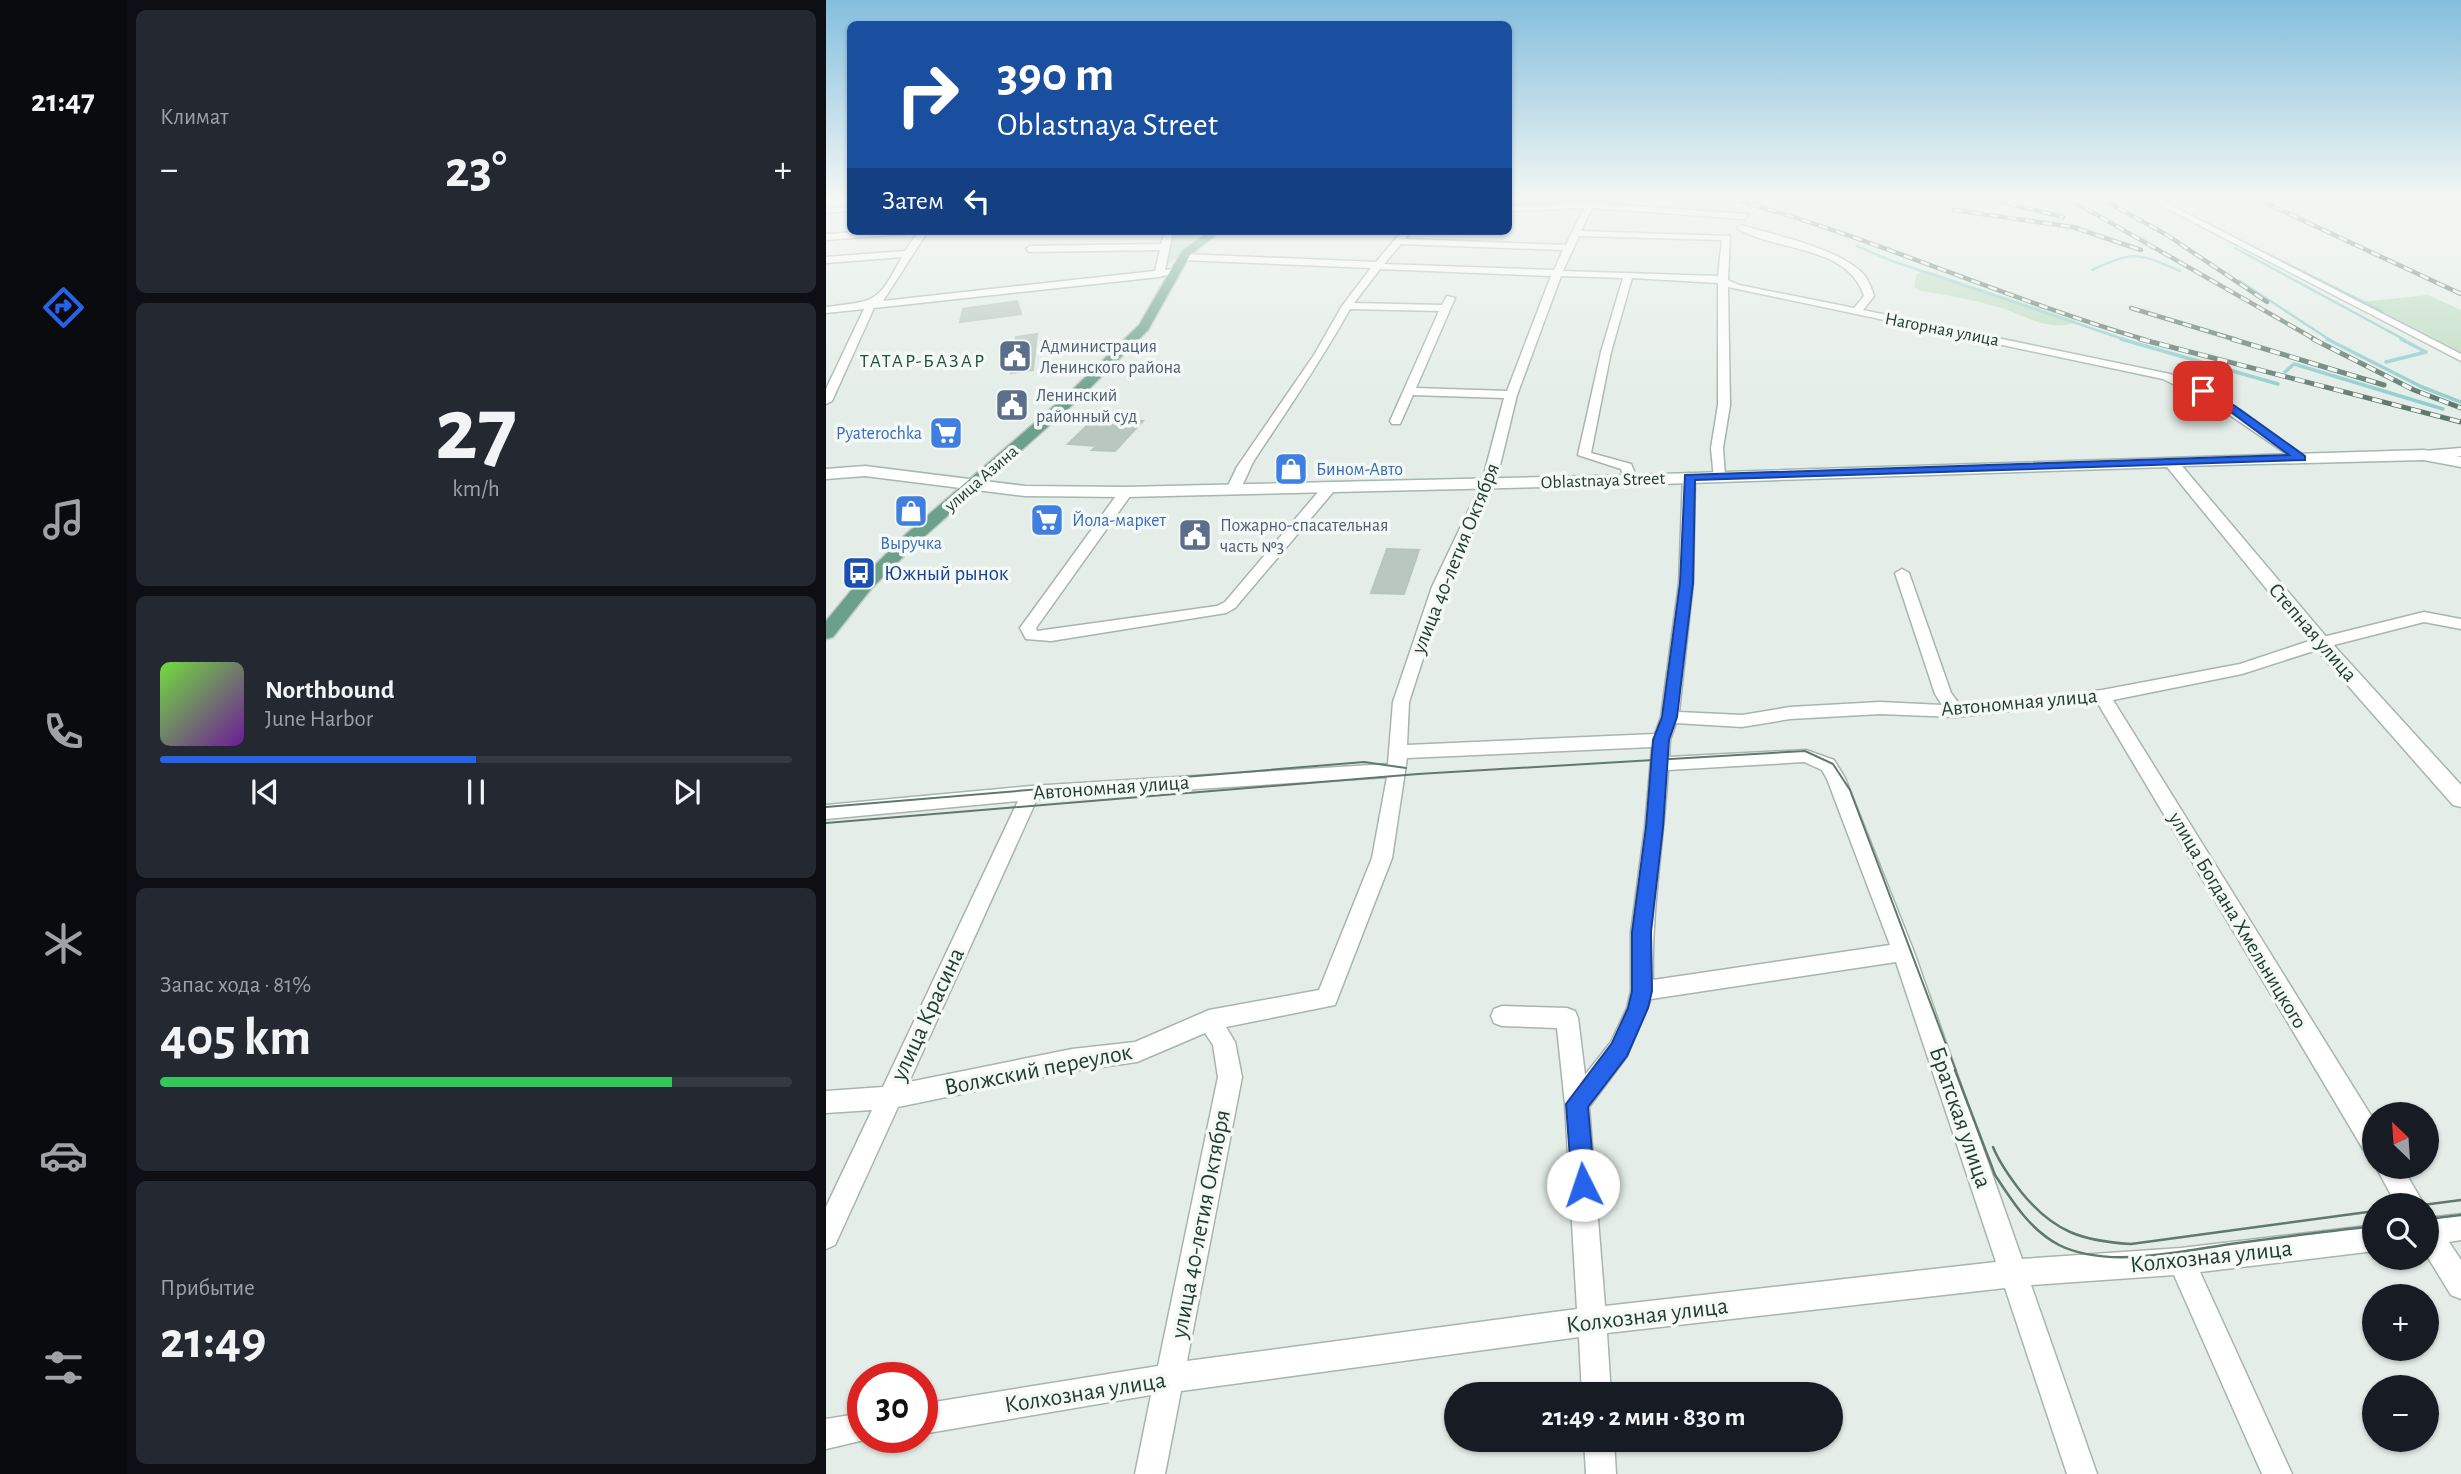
<!DOCTYPE html>
<html lang="ru">
<meta charset="utf-8">
<style>
:root{--surface:#171b24;--page:#242831;--text:#f1f3f6;--muted:#9ea1a6;--line:#363941;--accent:#2563eb}
body{margin:0;font-family:"Alegreya Sans",sans-serif;background:var(--page);color:var(--text);height:100vh;display:flex;flex-direction:column;font-size:26px;white-space:nowrap}
*{box-sizing:border-box;margin:0}
p{font-size:23px;color:var(--muted)}
.icon{flex:none;width:38px;height:38px;fill:none;stroke:currentColor;stroke-width:2;stroke-linecap:round;stroke-linejoin:round}
.map{position:relative;flex:1;overflow:hidden}
.details{display:flex;flex-direction:column;gap:10px;padding:10px;background:#0d0f14;width:700px}
.details>*{flex:none}
.top-card{position:absolute;left:21px;top:21px;width:665px;height:214px;border-radius:10px;box-shadow:0 2px 5px #0004;background:#1a4fa0;color:#fff;overflow:hidden}
.needle{width:46px;rotate:335deg}
.fabs{position:absolute;left:1536px;top:1102px;display:grid;gap:14px}
.fabs a{display:grid;place-items:center;width:77px;height:77px;border-radius:50%;background:var(--surface);box-shadow:0 2px 5px #0004;font-size:35px}
.speed{position:absolute;left:21px;top:1362px;display:flex;gap:14px;font-size:35px;font-weight:700;text-align:center}
.speed>*{display:grid;place-content:center;width:91px;height:91px;border-radius:50%;background:var(--surface);box-shadow:0 2px 5px #0004;line-height:1}
.speed .limit{border:10px solid #d22;background:#fff;color:#111}
.pin{position:absolute;display:grid;place-items:center;width:60px;height:60px;color:#fff;margin:-30px;border-radius:14px;box-shadow:0 4px 10px #0006}
.me{position:absolute;width:77px;margin:-38px;rotate:356deg;stroke-linejoin:round;filter:drop-shadow(0 0 5px #0008)}
.turn{display:flex;align-items:center;gap:24px;height:147px;padding:0 35px;font-size:32px}
.turn .icon{width:91px;height:91px;stroke-width:2.5}
.turn b{display:block;font-size:49px;line-height:60px}
.then{display:flex;align-items:center;height:66px;padding:0 35px;background:#0003;gap:14px;font-size:26px}
.big{font-size:52px;font-weight:600;line-height:1.1}
.details .card{flex:1;display:flex;flex-direction:column;justify-content:center;gap:10px;min-width:0;padding:0 24px;border-radius:10px;background:var(--page)}
.details .dial{align-items:center;gap:0}
.dial b{font-size:91px;line-height:1}
.song{display:flex;align-items:center;gap:21px}
.cover{width:84px;height:84px;border-radius:10px;background:linear-gradient(135deg,hsl(100 70% 55%),hsl(280 70% 35%))}
.played{height:7px;border-radius:4px;background:linear-gradient(90deg,var(--accent) 50%,var(--line) 50%)}
.keys{display:flex;justify-content:space-around;direction:ltr}
.heat{display:flex;justify-content:space-between;align-items:center;font-size:38px;direction:ltr}
.charge{height:10px;border-radius:5px;background:linear-gradient(90deg,#34c759 81%,var(--line) 0)}
.trip{position:absolute;left:618px;top:1382px;width:399px;height:70px;border-radius:35px;background:var(--surface);box-shadow:0 2px 5px #0004;font-weight:600;line-height:70px;text-align:center}
main{display:flex;flex:1;min-height:0}
.dock{display:flex;flex-direction:column;width:126px;justify-content:space-around;align-items:center;background:#090b0e;color:var(--muted)}
.dock .icon{width:49px;height:49px}
.dock .active{color:var(--accent)}
.dock b{font-size:32px;color:var(--text)}
.map>svg:first-child{display:block}
.green{fill:#bedcc2}
.lines{fill:none;stroke-linecap:round;stroke-linejoin:round}
.stream-far1{stroke:#8fcece;stroke-width:2.5}
.stream{stroke:#8fcece;stroke-width:3.5}
.building{fill:#b9c7c0;stroke:#b7c6bd;stroke-width:2}
.street-casing{stroke:#a7b5ad;stroke-width:3}
.secondary-casing{stroke:#a3b8ae;stroke-width:3}
.primary-casing{stroke:#c2c9c6;stroke-width:3}
.street{fill:#fff;fill-rule:evenodd}
.secondary{fill:#fff;fill-rule:evenodd}
.primary{fill:#6ba08a;fill-rule:evenodd}
.tram-far1{stroke:#5f796e;stroke-width:2}
.tram{stroke:#5f796e;stroke-width:2.5}
.rail-far1-casing{stroke:#5f796e;stroke-width:4.5}
.rail-casing{stroke:#5f796e;stroke-width:5}
.rail-far1{stroke:#f4f9f6;stroke-width:2.5;stroke-dasharray:9;stroke-linecap:butt}
.rail{stroke:#f4f9f6;stroke-width:3.5;stroke-dasharray:10;stroke-linecap:butt}
.route{fill:#2563eb;stroke:#184099;stroke-width:2}
.labels{text-anchor:middle;stroke-width:7;stroke-linejoin:round;paint-order:stroke}
.far-street-label{font-size:18px;fill:#243d33;stroke:#f4f9f6}
.far-service-label{font-size:18px;fill:#4e5e75;stroke:#f4f9f6;text-anchor:start}
.far-shop-label{font-size:18px;fill:#366cbe;stroke:#f4f9f6;text-anchor:start}
.far-neighbourhood-label{font-size:19px;letter-spacing:2px;fill:#214f3d;stroke:#f4f9f6}
.street-label{font-size:21px;fill:#243d33;stroke:#f4f9f6}
.transit-label{font-size:21px;fill:#164399;stroke:#f4f9f6;text-anchor:start}
.near-street-label{font-size:24px;fill:#243d33;stroke:#f4f9f6}
</style>
<main>
<nav class="dock">
<b>21:47</b>
<svg class="icon active" aria-label="directions" viewBox="0 0 24 24"><path d="M12 3l9 9-9 9-9-9zM9 14v-3h6M13 9l2 2-2 2"/></svg>
<svg class="icon" aria-label="music" viewBox="0 0 24 24"><path d="M9 18V5l10-2v13"/><circle cx="6" cy="18" r="3"/><circle cx="16" cy="16" r="3"/></svg>
<svg class="icon" aria-label="phone" viewBox="0 0 24 24"><path d="M5 4h4l2 5-3 2q2 4 5 5l2-3 5 2v4C11 20 4 13 5 4z"/></svg>
<svg class="icon" aria-label="climate" viewBox="0 0 24 24"><path d="M12 3v18M4 7l16 10M4 17L20 7"/></svg>
<svg class="icon" aria-label="car" viewBox="0 0 24 24"><path d="M5 17H2v-5l4-1 3-4h7l3 4 3 1v5h-3M9 17h6M6 11h13"/><circle cx="7" cy="17" r="2"/><circle cx="17" cy="17" r="2"/></svg>
<svg class="icon" aria-label="filters" viewBox="0 0 24 24"><path d="M4 7h16M4 17h16"/><circle cx="9" cy="7" r="2"/><circle cx="15" cy="17" r="2"/></svg>
</nav>
<section class="details">
<div class="card"><p>Климат</p>
<div class="heat"><a>−</a><b class="big">23°</b><a>+</a></div>
</div>
<div class="card dial"><b>27</b><p>km/h</p></div>
<div class="card">
<div class="song"><i class="cover"></i><div><b>Northbound</b><p>June Harbor</p></div></div>
<div class="played"></div>
<div class="keys"><svg class="icon" aria-label="previous" viewBox="0 0 24 24"><path d="M18 5L8 12l10 7zM5 5v14"/></svg><svg class="icon" aria-label="pause" viewBox="0 0 24 24"><path d="M8 5v14M16 5v14"/></svg><svg class="icon" aria-label="next" viewBox="0 0 24 24"><path d="M6 5l10 7-10 7zM19 5v14"/></svg></div>
</div>
<div class="card"><p>Запас хода · 81%</p><b class="big">405 km</b><div class="charge"></div></div>
<div class="card"><p>Прибытие</p><b class="big">21:49</b></div>
</section>
<div class="map">
<svg width="1635" height="1474" viewBox="0 0 1635 1474">
<rect width="100%" height="100%" fill="#e4ede7"/>
<!-- green -->
<g class="green">
<polygon points="345,231 385,231 338,267"/>
<path d="M 1100,270 L 1251,321 C 1224,335 1194,312 1168,306 C 1144,299 1119,295 1094,291 L 1088,287 L 1090,275 Z"/>
<polygon points="1602,295 1635,310 1635,354 1534,302"/>
</g>
<g class="lines">
<!-- stream-far1 -->
<g class="stream-far1">
<polyline points="1031,246 1066,261 1300,340"/>
<polyline points="1409,248 1579,340"/>
<polyline points="1443,255 1556,311"/>
<path d="M 1266,270 C 1310,250 1311,253 1354,271"/>
<polyline points="1414,281 1504,340"/>
</g>
<!-- stream -->
<g class="stream">
<polyline points="1295,339 1452,384"/>
<polyline points="1501,339 1596,387 1635,402"/>
<polyline points="1560,362 1600,352 1575,339"/>
<polyline points="1459,372 1468,364 1617,409"/>
</g>
</g>
<!-- building -->
<g class="building">
<polygon points="191,301 195,314 134,322 137,309"/>
<polygon points="211,334 207,370 185,373 190,337"/>
<polygon points="280,415 298,416 294,420 317,421 289,451 266,450 271,446 242,444 268,419 275,420"/>
<polygon points="561,549 593,550 578,594 545,593"/>
</g>
<g class="lines">
<defs>
<g id="street">
<polygon points="1323,199 1333,199 1635,354 1635,361"/>
<path d="M 763,203 L 922,214 L 919,219 L 766,208 L 755,231 L 904,236 L 902,280 L 913,285 L 1028,308 L 1038,296 C 1022,244 948,252 911,228 L 915,225 C 948,235 1017,249 1039,276 C 1043,282 1046,289 1048,296 L 1037,310 L 1344,374 L 1414,410 L 1481,458 L 1479,461 L 1471,461 L 1389,405 L 1337,379 L 902,287 L 904,405 L 897,448 L 899,476 L 898,479 L 888,479 L 885,448 L 892,405 L 892,283 L 806,278 L 785,352 L 765,453 L 805,464 L 812,480 L 805,484 L 800,483 L 795,469 L 752,455 L 775,352 L 797,278 L 735,276 L 691,395 L 670,482 L 620,587 L 583,702 L 581,745 L 829,734 L 835,717 L 853,583 L 857,477 L 863,473 L 869,477 L 867,583 L 853,712 L 916,715 L 964,707 L 1054,702 L 1116,705 L 1109,694 L 1069,573 L 1076,569 L 1083,573 L 1125,693 L 1134,705 L 1276,690 L 1414,664 L 1489,639 L 1598,612 L 1635,619 L 1635,629 L 1598,622 L 1500,647 L 1416,674 L 1287,700 L 1549,1122 L 1549,1157 L 1540,1154 L 1271,702 L 1129,717 L 1054,714 L 964,719 L 916,727 L 850,723 L 844,740 L 843,757 L 980,750 L 1008,760 L 1019,778 L 1088,952 L 1196,1259 L 1355,1248 L 1549,1225 L 1549,1251 L 1374,1272 L 1466,1474 L 1436,1474 L 1348,1275 L 1205,1285 L 1271,1474 L 1241,1474 L 1179,1288 L 781,1333 L 785,1395 L 756,1395 L 753,1337 L 355,1391 L 339,1474 L 309,1474 L 325,1395 L 96,1434 L 96,1404 L 332,1366 L 392,1077 L 387,1045 L 379,1033 L 311,1062 L 246,1071 L 72,1107 L 9,1245 L 0,1249 L 0,1207 L 46,1110 L 0,1113 L 0,1091 L 57,1087 L 192,801 L 0,819 L 0,805 L 205,786 L 562,764 L 567,702 L 606,587 L 656,482 L 678,398 L 587,395 L 574,424 L 566,424 L 564,421 L 613,311 L 524,309 C 495,361 462,409 429,459 C 422,469 418,490 407,494 L 402,493 L 400,490 L 411,467 L 488,355 L 516,306 L 545,268 L 357,260 L 352,257 L 357,254 L 550,262 L 576,231 L 585,231 L 579,239 L 740,245 L 758,208 L 682,211 L 682,206 ZM 753,236 L 896,240 L 892,276 L 737,271 ZM 575,244 L 737,250 L 728,270 L 558,264 ZM 554,269 L 725,276 L 681,391 L 590,388 L 629,298 L 621,296 L 616,305 L 528,303 ZM 826,747 L 819,827 L 805,932 L 805,991 L 801,1008 L 785,1042 L 759,1075 L 752,1018 L 749,1011 L 741,1008 L 676,1006 L 668,1009 L 665,1016 L 668,1023 L 676,1026 L 731,1028 L 739,1104 L 751,1309 L 361,1361 L 416,1077 L 409,1042 L 400,1027 L 509,1005 L 566,858 L 581,758 ZM 978,762 L 996,770 L 1001,779 L 1064,945 L 827,980 C 825,910 838,840 842,770 ZM 561,777 L 546,858 L 493,990 L 383,1010 L 309,1042 L 246,1049 L 83,1082 L 211,799 ZM 1070,962 L 1170,1262 L 779,1306 L 763,1107 L 801,1056 L 825,999 Z"/>
<polygon points="24,207 24,211 0,213 0,209"/>
<polygon points="45,231 83,231 79,234 0,240 0,234"/>
<path d="M 93,231 L 102,231 L 57,301 L 329,271 L 334,250 L 204,252 L 200,249 L 204,246 L 335,244 L 339,231 L 347,231 L 339,270 L 348,269 L 353,272 L 333,277 L 48,308 L 6,401 L 0,404 L 0,389 L 38,309 L 0,313 L 0,307 C 51,301 51,303 76,257 L 0,263 L 0,257 L 79,251 Z"/>
<polygon points="1635,448 1635,456 1598,459 1592,455 1598,451"/>
<polygon points="503,484 508,485 508,491 409,608 400,613 225,641 200,639 194,628 295,489 305,489 307,492 210,628 211,631 391,606 399,602 498,485"/>
<polygon points="1550,1167 1576,1167 1599,1206 1571,1206"/>
<polygon points="1635,1214 1635,1240 1623,1242 1635,1260 1635,1299 1625,1295 1601,1256 1601,1218"/>
<polygon points="37,1413 37,1437 47,1438 0,1449 0,1419"/>
<polygon points="758,1440 788,1440 790,1474 760,1474"/>
</g>
<polygon id="secondary" points="1598,450 1635,457 1635,467 1598,460 1356,466 1502,639 1635,785 1635,807 1627,805 1488,647 1341,467 805,485 300,497 199,496 39,476 0,479 0,469 39,466 199,486 300,487 805,475"/>
<polygon id="primary" points="383,231 395,231 364,255 322,330 253,399 91,543 45,589 7,637 0,639 0,621 33,581 79,535 243,393 313,325 356,251"/>
</defs>
<!-- street casing -->
<use href="#street" class="street-casing"/>
<!-- secondary casing -->
<use href="#secondary" class="secondary-casing"/>
<!-- primary casing -->
<use href="#primary" class="primary-casing"/>
<!-- street -->
<use href="#street" class="street"/>
<!-- secondary -->
<use href="#secondary" class="secondary"/>
<!-- primary -->
<use href="#primary" class="primary"/>
<!-- tram-far1 -->
<g class="tram-far1">
<polyline points="0,807 538,762 580,768"/>
<polyline points="0,823 592,774 979,751 1007,764 1024,790 1130,1071"/>
</g>
<!-- tram -->
<g class="tram">
<path d="M 1129,1070 L 1169,1175 C 1186,1201 1204,1230 1233,1245 C 1283,1270 1359,1250 1412,1243 C 1457,1237 1503,1231 1549,1226"/>
<path d="M 1167,1147 C 1174,1164 1185,1179 1196,1193 C 1228,1232 1256,1241 1305,1244 L 1549,1211"/>
<polyline points="1589,1206 1635,1200"/>
<polyline points="1601,1219 1635,1215"/>
</g>
<defs>
<g id="rail-far1">
<path d="M 907,199 C 1048,238 1180,299 1320,340"/>
<polyline points="1164,199 1237,217"/>
<polyline points="1243,199 1490,340"/>
<polyline points="1276,199 1341,235 1441,302"/>
<polyline points="1431,199 1635,294"/>
<polyline points="1128,210 1247,227 1315,250"/>
<polyline points="1305,308 1411,340"/>
</g>
<g id="rail">
<polyline points="1314,339 1635,422"/>
<polyline points="1406,339 1558,385"/>
<polyline points="1487,339 1588,390 1635,408"/>
</g>
</defs>
<!-- rail-far1 casing -->
<use href="#rail-far1" class="rail-far1-casing"/>
<!-- rail casing -->
<use href="#rail" class="rail-casing"/>
<!-- rail-far1 -->
<use href="#rail-far1" class="rail-far1"/>
<!-- rail -->
<use href="#rail" class="rail"/>
</g>
<!-- sky -->
<linearGradient id="sky" x2="0" y2="1"><stop stop-color="#84bede"/><stop offset="0.49" stop-color="#f3f7f4"/><stop offset="1" stop-color="#f3f7f4" stop-opacity="0"/></linearGradient>
<rect width="1635" height="405" fill="url(#sky)"/>
<!-- route -->
<polygon class="route" points="1377,388 1409,406 1479,456 1479,460 869,480 867,583 851,717 843,740 837,827 825,932 826,991 822,1008 801,1056 762,1107 769,1185 765,1193 757,1197 749,1193 746,1185 740,1104 786,1043 802,1008 806,991 806,932 820,827 827,740 836,717 854,583 859,475 1463,455 1402,410 1373,393 1373,389"/>
<!-- icons -->
<defs>
<symbol id="civic-square" viewBox="-11 -11 22 22"><rect x="-9" y="-9" width="18" height="18" rx="4" fill="#5c6f8a" stroke="#f4f9f6"/><path d="M-.6-6.5H3V-4.5H.6V-3L4-1V1h2V6H-6V1h2V-1L-.6-3ZM-1.2 2.5V6h2.4V2.5Z" fill="#fff"/></symbol>
<symbol id="supermarket-square" viewBox="-11 -11 22 22"><rect x="-9" y="-9" width="18" height="18" rx="4" fill="#3f7fe0" stroke="#f4f9f6"/><path d="M-6-5.5h2.5l.6 2H6L4.5 2H-2.5L-4.4-4H-6ZM-1.5 3.2a1.3 1.3 0 1 0 .1 0ZM3 3.2a1.3 1.3 0 1 0 .1 0Z" fill="#fff"/></symbol>
<symbol id="shop-square" viewBox="-11 -11 22 22"><rect x="-9" y="-9" width="18" height="18" rx="4" fill="#3f7fe0" stroke="#f4f9f6"/><path d="M-5-2.5h2.3a2.7 3.5 0 0 1 5.4 0H5L5.5 6h-11ZM-1.5-2.5h3a1.5 2.3 0 0 0-3 0Z" fill="#fff"/></symbol>
<symbol id="bus-square" viewBox="-11 -11 22 22"><rect x="-9" y="-9" width="18" height="18" rx="4" fill="#1a4fb4" stroke="#f4f9f6"/><path d="M-5-6H5V4H4V6H2V4H-2V6H-4V4H-5ZM-3.5-4V0h7V-4ZM-3.5 1.2v1.5H-2V1.2ZM2 1.2v1.5H3.5V1.2Z" fill="#fff"/></symbol>
</defs>
<g fill-rule="evenodd">
<use href="#civic-square" x="170" y="337" width="38" height="38"/>
<use href="#civic-square" x="167" y="386" width="38" height="38"/>
<use href="#supermarket-square" x="101" y="414" width="38" height="38"/>
<use href="#shop-square" x="446" y="450" width="38" height="38"/>
<use href="#shop-square" x="66" y="492" width="38" height="38"/>
<use href="#supermarket-square" x="202" y="501" width="38" height="38"/>
<use href="#civic-square" x="350" y="516" width="38" height="38"/>
<use href="#bus-square" x="14" y="554" width="38" height="38"/>
</g>
<g class="labels">
<!-- far-street labels -->
<g class="far-street-label">
<text transform="translate(1116 329) rotate(11)" y="6">Нагорная улица</text>
<text transform="translate(155 478) rotate(-41)" y="6">улица Азина</text>
<text transform="translate(777 480) rotate(-2)" y="6">Oblastnaya Street</text>
</g>
<!-- far-service labels -->
<g class="far-service-label">
<text x="214" y="352">Администрация<tspan x="214" dy="21">Ленинского района</tspan></text>
<text x="210" y="401">Ленинский<tspan x="210" dy="21">районный суд</tspan></text>
<text x="394" y="531">Пожарно-спасательная<tspan x="394" dy="21">часть №3</tspan></text>
</g>
<!-- far-shop labels -->
<g class="far-shop-label">
<text x="96" y="439" text-anchor="end">Pyaterochka</text>
<text x="490" y="475">Бином-Авто</text>
<text x="246" y="526">Йола-маркет</text>
<text x="85" y="549" text-anchor="middle">Выручка</text>
</g>
<!-- far-neighbourhood labels -->
<g class="far-neighbourhood-label">
<text x="97" y="367">ТАТАР-БАЗАР</text>
</g>
<!-- street labels -->
<g class="street-label">
<text transform="translate(629 558) rotate(-68)" y="7">улица 40-летия Октября</text>
<text transform="translate(1487 632) rotate(49)" y="7">Степная улица</text>
<text transform="translate(1193 702) rotate(-5)" y="7">Автономная улица</text>
<text transform="translate(285 787) rotate(-4)" y="7">Автономная улица</text>
<text transform="translate(1412 920) rotate(59)" y="7">улица Богдана Хмельницкого</text>
</g>
<!-- transit labels -->
<g class="transit-label">
<text x="58" y="580">Южный рынок</text>
</g>
<!-- near-street labels -->
<g class="near-street-label">
<text transform="translate(101 1014) rotate(-65)" y="8">улица Красина</text>
<text transform="translate(212 1069) rotate(-11)" y="8">Волжский переулок</text>
<text transform="translate(1135 1117) rotate(71)" y="8">Братская улица</text>
<text transform="translate(374 1224) rotate(-79)" y="8">улица 40-летия Октября</text>
<text transform="translate(1385 1256) rotate(-6)" y="8">Колхозная улица</text>
<text transform="translate(821 1315) rotate(-7)" y="8">Колхозная улица</text>
<text transform="translate(259 1392) rotate(-9)" y="8">Колхозная улица</text>
</g>
</g>
</svg>
<div class="fabs">
<a><svg class="needle" viewBox="-14 -14 28 28"><path d="M0-13l5 13h-10z" fill="#e53935"/><path d="M0 13l5-13h-10z" fill="#9ea1a6"/></svg></a>
<a><svg class="icon" aria-label="search" viewBox="0 0 24 24"><circle cx="10" cy="10" r="6"/><path d="M15 15l6 6"/></svg></a>
<a>+</a>
<a>−</a>
</div>
<div class="speed"><div class="limit">30</div></div>
<div class="pin" style="left:1377px;top:391px;background:#d93025"><svg class="icon" aria-label="arrive" viewBox="0 0 24 24"><path d="M6 21V4h12l-3 4 3 4H6"/></svg></div>
<svg class="me" style="left:757px;top:1185px" viewBox="-20 -20 40 40"><circle r="19" fill="#fff"/><path d="M0-13L10 11 0 6-10 11z" fill="#2563eb"/></svg>
<div class="trip">21:49 · 2 мин · 830 m</div>
<div class="top-card">
<div class="turn"><svg class="icon" aria-label="right" viewBox="0 0 24 24"><path d="M7 20v-9h11M14 6l5 5-5 5"/></svg><div><b>390 m</b>Oblastnaya Street</div></div>
<div class="then">Затем<svg class="icon" aria-label="left" viewBox="0 0 24 24"><path d="M17 20v-9H6M10 6l-5 5 5 5"/></svg></div>
</div>
</div>
</main>
